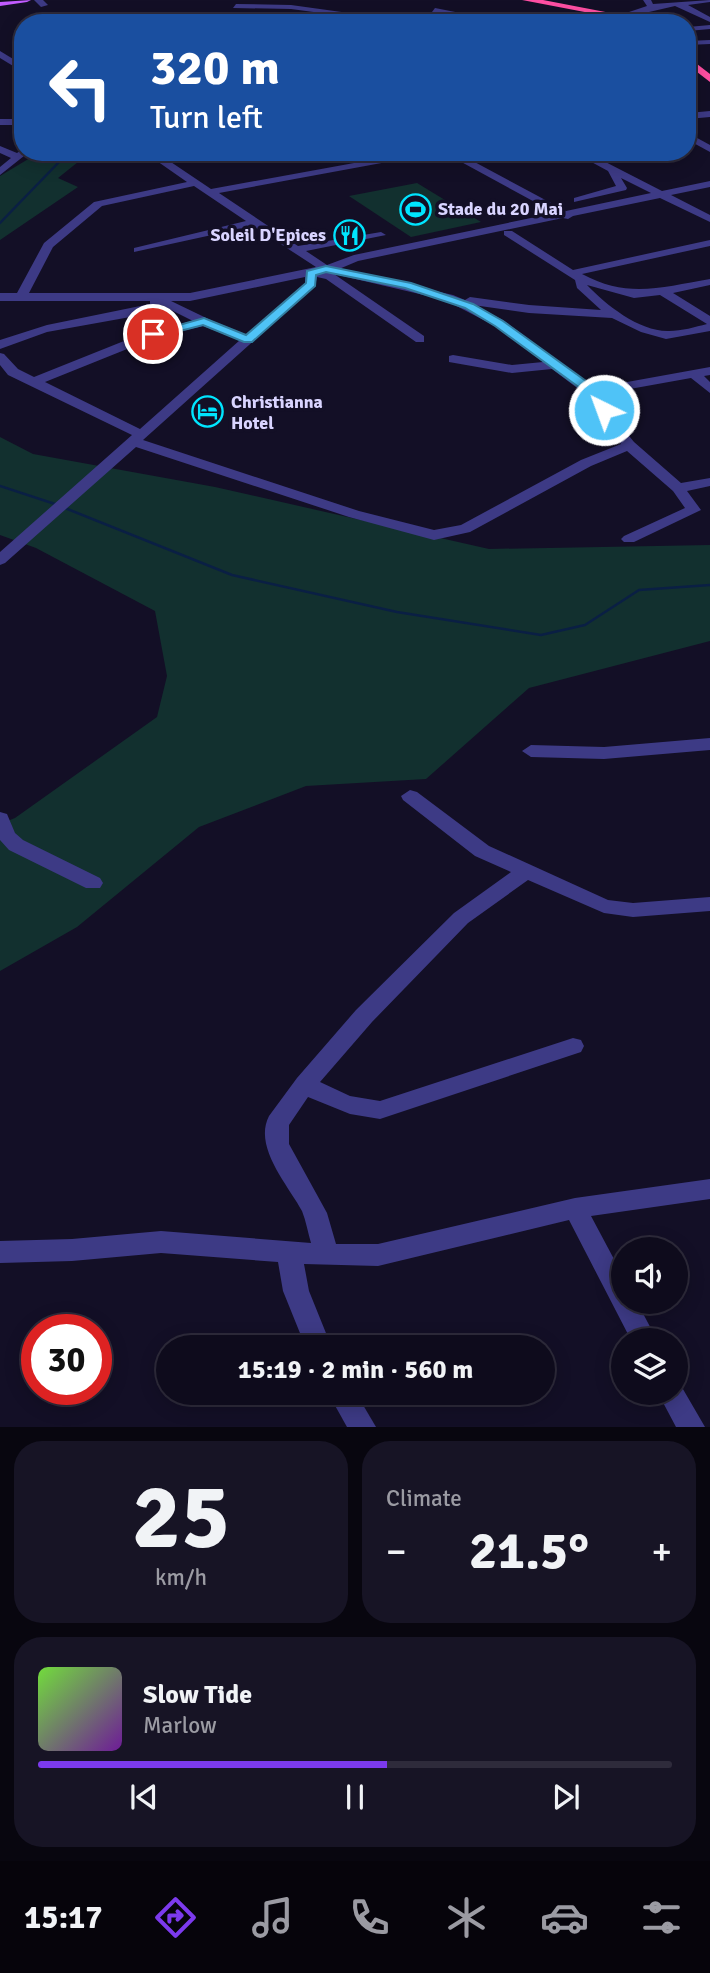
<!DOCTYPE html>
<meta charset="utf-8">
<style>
:root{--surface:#0e0b1c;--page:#171425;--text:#f1f3f6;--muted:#9b9ba3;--line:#2e2b3b;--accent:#7c3aed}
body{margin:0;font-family:Signika,sans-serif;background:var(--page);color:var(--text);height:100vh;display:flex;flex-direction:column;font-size:26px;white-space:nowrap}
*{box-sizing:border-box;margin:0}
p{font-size:23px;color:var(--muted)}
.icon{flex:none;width:38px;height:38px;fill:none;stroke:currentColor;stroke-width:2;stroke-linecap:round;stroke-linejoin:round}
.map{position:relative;height:1427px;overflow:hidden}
.sheet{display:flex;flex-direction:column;gap:14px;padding:14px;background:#08060f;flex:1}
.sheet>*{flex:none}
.banner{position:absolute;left:14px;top:14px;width:682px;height:147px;border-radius:28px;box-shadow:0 4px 18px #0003,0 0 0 2px var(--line);background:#1a4fa0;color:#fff;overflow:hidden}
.fabs{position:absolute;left:611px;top:1237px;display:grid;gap:14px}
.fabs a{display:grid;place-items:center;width:77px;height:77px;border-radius:50%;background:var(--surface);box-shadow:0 4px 18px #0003,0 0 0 2px var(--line);font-size:35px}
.speed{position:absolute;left:21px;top:1314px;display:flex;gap:14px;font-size:35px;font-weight:700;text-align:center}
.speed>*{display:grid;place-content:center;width:91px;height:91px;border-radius:50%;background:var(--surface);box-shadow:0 4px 18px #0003,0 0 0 2px var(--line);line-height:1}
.speed .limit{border:10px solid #d22;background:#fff;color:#111}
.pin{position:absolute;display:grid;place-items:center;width:60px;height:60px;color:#fff;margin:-30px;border:4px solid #fff;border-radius:50%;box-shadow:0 2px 7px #0007}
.me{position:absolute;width:77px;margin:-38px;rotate:318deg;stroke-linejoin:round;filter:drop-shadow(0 0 5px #0008)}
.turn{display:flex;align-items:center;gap:24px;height:147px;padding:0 21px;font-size:32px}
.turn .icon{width:91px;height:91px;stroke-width:2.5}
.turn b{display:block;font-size:49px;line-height:60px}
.big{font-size:52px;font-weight:700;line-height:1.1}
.sheet .tile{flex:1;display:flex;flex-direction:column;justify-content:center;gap:10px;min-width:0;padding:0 24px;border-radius:28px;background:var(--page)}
.sheet .dial{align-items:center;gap:0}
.dial b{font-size:91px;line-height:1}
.song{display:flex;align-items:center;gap:21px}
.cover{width:84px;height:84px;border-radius:10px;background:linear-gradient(135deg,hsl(100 70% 55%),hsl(280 70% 35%))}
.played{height:7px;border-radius:4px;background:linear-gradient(90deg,var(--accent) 55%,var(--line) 55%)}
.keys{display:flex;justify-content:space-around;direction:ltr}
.heat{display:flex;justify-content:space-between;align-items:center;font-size:38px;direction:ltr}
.sheet .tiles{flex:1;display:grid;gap:14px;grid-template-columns:1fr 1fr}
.tile:last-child{grid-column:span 2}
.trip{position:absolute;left:156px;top:1335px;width:399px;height:70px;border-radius:35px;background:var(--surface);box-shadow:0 4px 18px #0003,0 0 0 2px var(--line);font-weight:700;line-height:70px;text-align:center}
.tabs{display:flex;height:112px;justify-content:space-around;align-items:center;background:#06040b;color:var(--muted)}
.tabs .icon{width:49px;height:49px}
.tabs .active{color:var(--accent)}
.tabs b{font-size:32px;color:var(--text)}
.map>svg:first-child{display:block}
.green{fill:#12302f}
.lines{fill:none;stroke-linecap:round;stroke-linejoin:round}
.stream-far1{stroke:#0a1f44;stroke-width:2}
.stream{stroke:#0a1f44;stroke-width:2.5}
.minor{fill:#3d3a85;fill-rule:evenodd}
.major{fill:#c25bff;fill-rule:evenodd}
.highway{fill:#ff4fa3;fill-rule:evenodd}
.route{fill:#4fc3f7;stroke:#337fa1;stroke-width:2}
.labels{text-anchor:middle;stroke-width:7;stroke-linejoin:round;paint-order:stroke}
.far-poi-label{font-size:18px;font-weight:bold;fill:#d9d4ff;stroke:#130f26;text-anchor:start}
</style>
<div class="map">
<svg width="710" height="1427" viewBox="0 0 710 1427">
<rect width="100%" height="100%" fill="#130f26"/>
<!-- green -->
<g class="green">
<polygon points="31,152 119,152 78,162 58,178 78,187 0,240 0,176 35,155"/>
<polygon points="417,183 481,222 411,237 349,196"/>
<polygon points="0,437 33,454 215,487 489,549 710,545 710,641 529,688 426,779 306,786 199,827 77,927 0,971 0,824 15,818 157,717 167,676 155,611 36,548 0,535"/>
</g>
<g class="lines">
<!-- stream-far1 -->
<polyline class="stream-far1" points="59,162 69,152"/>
<!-- stream -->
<g class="stream">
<polyline points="0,223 61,160"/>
<polyline points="0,486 58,505"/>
<polyline points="65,508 232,575 397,612 541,635 585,625 639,590 710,585"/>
</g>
<!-- minor -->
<g class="minor">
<polygon points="34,0 43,0 48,5 41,7"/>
<polygon points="643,0 651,0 653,4 710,0 710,2 688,5 710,17 710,22 675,6 623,18 623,14 647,6"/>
<polygon points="236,4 291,5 421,23 396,23 291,9 233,8"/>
<polygon points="435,8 501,21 505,23 488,23 432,12"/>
<polygon points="602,12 609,14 594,23 583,23"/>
<polygon points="257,20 260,23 237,23"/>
<polygon points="710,25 710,29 688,31 688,27"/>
<polygon points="710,40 710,44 688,45 688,41"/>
<polygon points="0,51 23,65 23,72 0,58"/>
<polygon points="699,67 702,72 688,74 688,68"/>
<polygon points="710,111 710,117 688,119 688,113"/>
<rect x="0" y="119" width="23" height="6"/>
<polygon points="688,133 710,145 710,152 688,140"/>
<polygon points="0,146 17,153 23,149 23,152 29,152 0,175 0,167 11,158 0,153"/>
<path d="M 144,152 L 156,152 L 211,189 L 376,159 L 368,152 L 380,152 L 387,158 L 387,162 L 219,193 L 298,246 L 381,232 L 386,235 L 306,251 L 327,265 L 354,255 L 555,213 L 443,152 L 456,152 L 566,211 L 651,193 L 621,178 L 627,188 L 626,190 L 574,202 L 574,198 L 616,186 L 608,171 L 573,152 L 586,152 L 662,191 L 710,181 L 710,187 L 671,195 L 710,215 L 710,222 L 660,198 L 573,216 L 568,219 L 563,218 L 358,261 L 339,269 L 453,295 L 465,300 L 470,297 L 529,305 L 601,310 L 577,288 L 575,280 L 504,235 L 504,231 L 512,231 L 573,270 L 710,240 L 710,246 L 582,274 C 628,299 662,287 710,279 L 710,285 L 673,293 L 710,316 L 710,331 L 666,339 L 641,332 L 612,318 L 529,313 L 473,305 L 503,320 L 594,388 L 710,367 L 710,375 L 704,376 L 710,382 L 710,393 L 691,378 L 602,394 L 616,420 L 634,442 L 681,483 L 710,478 L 710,486 L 687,491 L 701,510 L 634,542 L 624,542 L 621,539 L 624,536 L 685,508 L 673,491 L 627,451 L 591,466 L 470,532 L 434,540 L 349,517 L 136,447 L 5,563 L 0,565 L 0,552 L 132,435 L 8,375 L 0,365 L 0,353 L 4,354 L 18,369 L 34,377 L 149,331 L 193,321 L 161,305 L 147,314 L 47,332 L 0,349 L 0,340 L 47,325 L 150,304 L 150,301 L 0,301 L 0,293 L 17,293 L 44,243 L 94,202 L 187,182 ZM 194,186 L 246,221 L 134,248 L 134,252 L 253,226 L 316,267 L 190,293 L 29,293 L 53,247 L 102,206 ZM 334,274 L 445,300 L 495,326 L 543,362 L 512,365 L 453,355 L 449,356 L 449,362 L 512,373 L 552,369 L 593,400 L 603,421 L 621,444 L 581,460 L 461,525 L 434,530 L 359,511 L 143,440 L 315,286 L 317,277 L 326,279 L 416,342 L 424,342 L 424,336 ZM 305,277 L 305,283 L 247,335 L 225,327 L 171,301 L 190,301 ZM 587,285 L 634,298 L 660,295 L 707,324 C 695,327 682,331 669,331 C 640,332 606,305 587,285 ZM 203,326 L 240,340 L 140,429 L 45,382 L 157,337 Z"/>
<polygon points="710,738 710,750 604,759 531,757 522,751 531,745 604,747"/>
<path d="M 410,790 L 417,792 L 489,846 L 608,900 L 633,903 L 710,897 L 710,911 L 633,917 L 604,913 L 528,880 L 468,923 L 372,1022 L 320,1082 L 350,1096 L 380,1101 L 573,1038 L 581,1040 L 584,1046 L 581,1052 L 380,1119 L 350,1114 L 308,1097 L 289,1125 L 289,1144 L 327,1213 L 336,1244 L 378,1244 L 575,1198 L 710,1179 L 710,1199 L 591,1216 L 623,1276 L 623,1302 L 637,1302 L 657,1340 L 631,1340 L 569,1220 L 378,1266 L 304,1264 L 309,1291 L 332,1348 L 306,1348 L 283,1291 L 278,1262 L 161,1253 L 72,1261 L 0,1263 L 0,1241 L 72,1239 L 161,1231 L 311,1243 C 308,1233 306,1221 302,1211 C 288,1185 253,1147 269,1116 L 297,1078 L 356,1010 L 454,913 L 511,872 L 475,856 L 403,800 L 401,796 Z"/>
<polygon points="0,812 7,814 15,833 23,840 100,878 103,883 100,888 86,888 9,850 0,840"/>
<polygon points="676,1382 680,1384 705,1427 676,1427 658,1393 676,1393"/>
<polygon points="328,1393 356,1393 376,1427 347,1427"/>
</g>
<!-- major -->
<polygon class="major" points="31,0 27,2 0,6 0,2"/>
<!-- highway -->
<g class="highway">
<polygon points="522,0 543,0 621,15 616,18"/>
<polygon points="688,57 710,74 710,82 688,65"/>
</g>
</g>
<!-- route -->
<polygon class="route" points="326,266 411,283 473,304 503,321 597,389 610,410 599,413 588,394 495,326 465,308 405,288 326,272 316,275 315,286 252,342 244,342 203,325 153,338 147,334 204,318 246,335 306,283 307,271"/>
<!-- icons -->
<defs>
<symbol id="stadium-ring" viewBox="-11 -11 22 22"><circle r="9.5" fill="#130f26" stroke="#00e5ff" stroke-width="1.5"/><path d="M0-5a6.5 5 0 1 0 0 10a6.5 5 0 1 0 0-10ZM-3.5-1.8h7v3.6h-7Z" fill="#00e5ff"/></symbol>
<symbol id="restaurant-ring" viewBox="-11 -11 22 22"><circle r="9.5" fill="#130f26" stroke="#00e5ff" stroke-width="1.5"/><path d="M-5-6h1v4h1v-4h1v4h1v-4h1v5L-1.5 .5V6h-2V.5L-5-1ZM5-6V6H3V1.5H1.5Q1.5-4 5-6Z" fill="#00e5ff"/></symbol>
<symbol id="hotel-ring" viewBox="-11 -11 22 22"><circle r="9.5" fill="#130f26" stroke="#00e5ff" stroke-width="1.5"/><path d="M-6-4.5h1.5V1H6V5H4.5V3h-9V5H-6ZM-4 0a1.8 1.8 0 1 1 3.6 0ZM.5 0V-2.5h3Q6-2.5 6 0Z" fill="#00e5ff"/></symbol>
</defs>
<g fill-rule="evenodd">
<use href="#stadium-ring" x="398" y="192" width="35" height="35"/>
<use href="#restaurant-ring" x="332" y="218" width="35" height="35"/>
<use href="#hotel-ring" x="190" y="394" width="35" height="35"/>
</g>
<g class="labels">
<!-- far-poi labels -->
<g class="far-poi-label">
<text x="438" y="215">Stade du 20 Mai</text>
<text x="326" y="241" text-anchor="end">Soleil D'Epices</text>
<text x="231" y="408">Christianna<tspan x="231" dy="21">Hotel</tspan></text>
</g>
</g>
</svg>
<div class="fabs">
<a><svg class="icon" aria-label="sound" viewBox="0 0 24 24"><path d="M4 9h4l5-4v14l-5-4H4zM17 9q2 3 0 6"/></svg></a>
<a><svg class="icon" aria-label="layers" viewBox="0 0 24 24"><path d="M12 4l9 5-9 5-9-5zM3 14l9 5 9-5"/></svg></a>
</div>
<div class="speed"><div class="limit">30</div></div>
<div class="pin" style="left:153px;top:334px;background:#d93025"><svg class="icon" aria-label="arrive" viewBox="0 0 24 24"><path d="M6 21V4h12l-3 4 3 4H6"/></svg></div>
<svg class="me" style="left:604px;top:410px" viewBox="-20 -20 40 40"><circle r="17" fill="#4fc3f7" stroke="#fff" stroke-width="3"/><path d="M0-11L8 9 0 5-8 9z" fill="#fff"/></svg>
<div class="trip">15:19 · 2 min · 560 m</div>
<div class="banner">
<div class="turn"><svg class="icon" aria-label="left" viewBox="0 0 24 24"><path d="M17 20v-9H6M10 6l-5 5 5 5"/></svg><div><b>320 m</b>Turn left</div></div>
</div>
</div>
<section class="sheet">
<div class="tiles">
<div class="tile dial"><b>25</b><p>km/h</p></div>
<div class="tile"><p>Climate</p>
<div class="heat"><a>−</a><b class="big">21.5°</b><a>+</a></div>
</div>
<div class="tile">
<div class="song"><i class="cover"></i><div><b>Slow Tide</b><p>Marlow</p></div></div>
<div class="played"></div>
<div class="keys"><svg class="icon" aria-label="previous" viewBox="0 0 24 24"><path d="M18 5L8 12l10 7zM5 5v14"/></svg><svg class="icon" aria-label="pause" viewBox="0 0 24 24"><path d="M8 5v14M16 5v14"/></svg><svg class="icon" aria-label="next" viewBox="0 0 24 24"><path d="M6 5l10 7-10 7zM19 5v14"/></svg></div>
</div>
</div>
</section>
<nav class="tabs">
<b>15:17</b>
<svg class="icon active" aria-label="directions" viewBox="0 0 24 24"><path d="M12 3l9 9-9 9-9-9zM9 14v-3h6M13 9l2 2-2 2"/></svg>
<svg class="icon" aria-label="music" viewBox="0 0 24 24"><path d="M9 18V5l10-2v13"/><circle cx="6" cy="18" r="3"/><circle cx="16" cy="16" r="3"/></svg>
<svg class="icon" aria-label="phone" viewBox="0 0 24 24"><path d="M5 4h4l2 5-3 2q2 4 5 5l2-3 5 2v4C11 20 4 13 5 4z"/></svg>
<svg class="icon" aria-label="climate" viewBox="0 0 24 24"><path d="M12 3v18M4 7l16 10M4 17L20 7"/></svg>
<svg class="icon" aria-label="car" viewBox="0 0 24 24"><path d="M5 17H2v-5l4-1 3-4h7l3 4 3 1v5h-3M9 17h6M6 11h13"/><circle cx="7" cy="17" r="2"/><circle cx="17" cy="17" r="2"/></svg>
<svg class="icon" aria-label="filters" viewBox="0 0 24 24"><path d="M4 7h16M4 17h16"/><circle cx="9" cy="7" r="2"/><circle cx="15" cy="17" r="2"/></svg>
</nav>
